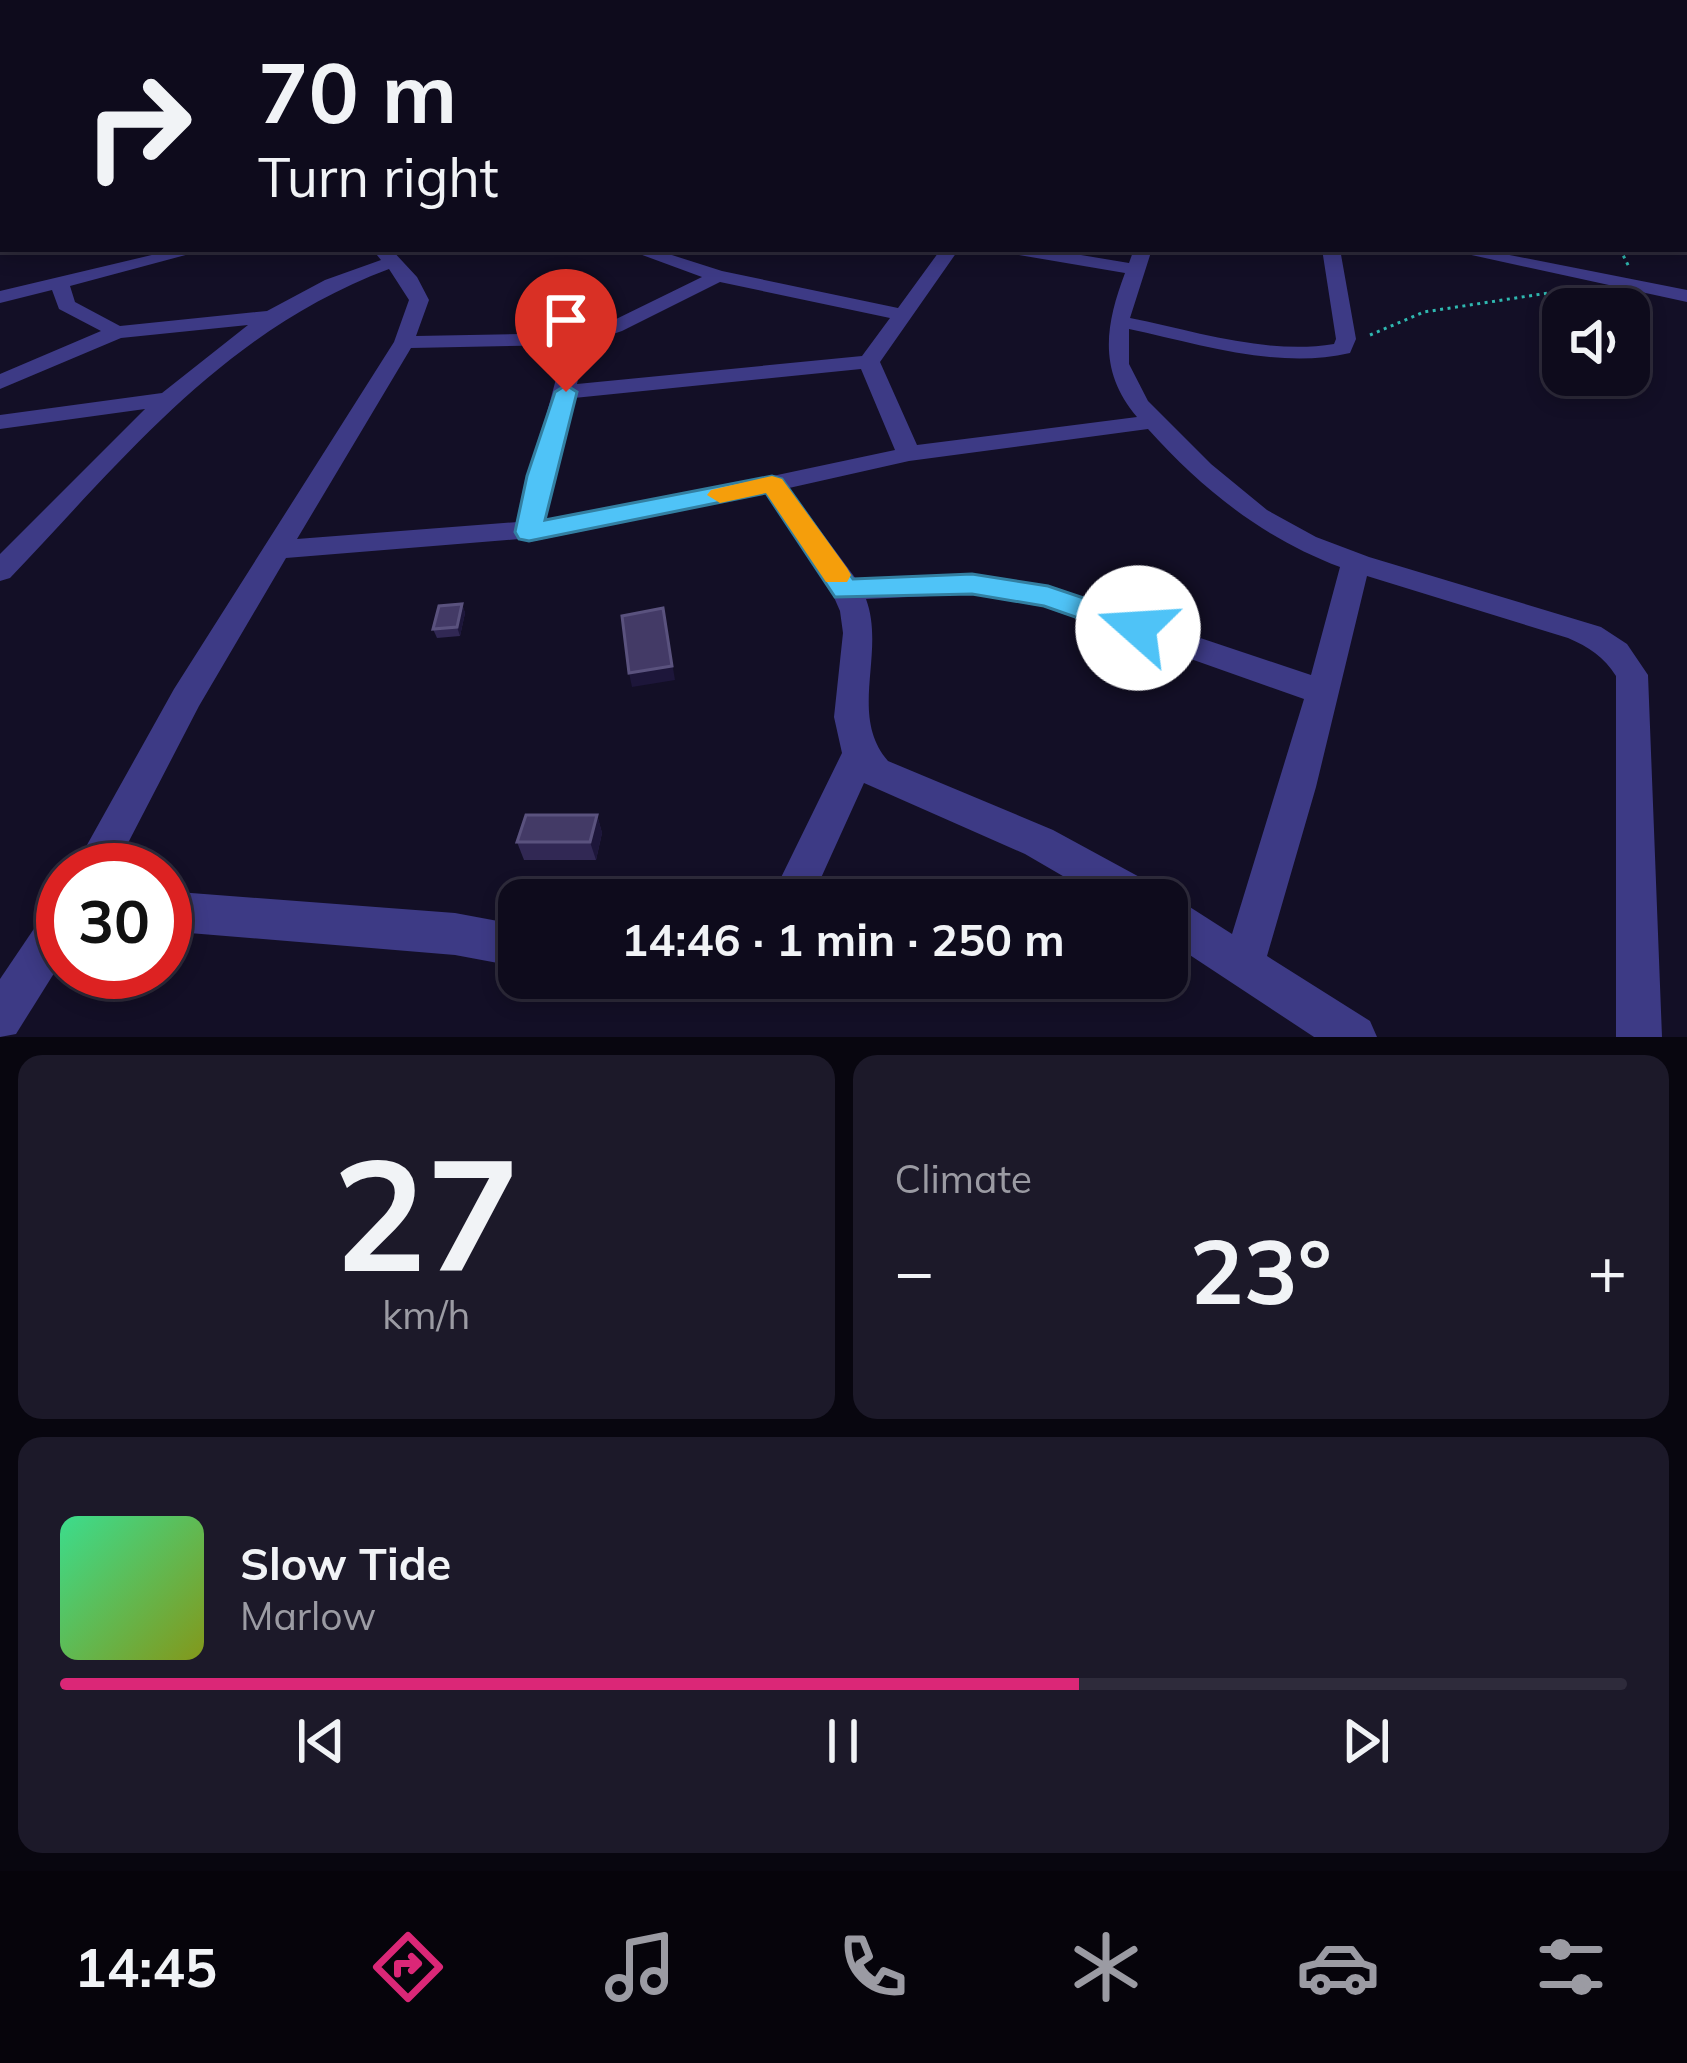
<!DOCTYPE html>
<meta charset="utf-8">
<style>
:root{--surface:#0e0b1c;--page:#1c1929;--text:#f1f3f6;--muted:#9b9ba3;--line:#2e2b3b;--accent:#db2777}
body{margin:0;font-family:Mulish,sans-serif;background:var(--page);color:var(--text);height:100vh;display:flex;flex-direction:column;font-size:45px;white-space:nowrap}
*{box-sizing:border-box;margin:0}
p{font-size:39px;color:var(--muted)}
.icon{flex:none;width:66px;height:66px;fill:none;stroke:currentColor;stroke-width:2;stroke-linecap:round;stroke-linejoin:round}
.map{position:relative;height:1037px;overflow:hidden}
.details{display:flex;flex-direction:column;gap:18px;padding:18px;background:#08060f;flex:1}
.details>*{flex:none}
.guide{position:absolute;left:0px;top:0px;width:1689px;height:252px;box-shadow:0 6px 18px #0003,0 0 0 3px var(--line);background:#0e0b1c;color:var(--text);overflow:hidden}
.fabs{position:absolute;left:1542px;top:288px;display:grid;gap:24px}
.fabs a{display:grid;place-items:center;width:108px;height:108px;border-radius:24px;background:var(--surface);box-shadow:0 6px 18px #0003,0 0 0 3px var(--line);font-size:60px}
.speed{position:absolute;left:36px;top:843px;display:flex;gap:24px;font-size:60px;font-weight:700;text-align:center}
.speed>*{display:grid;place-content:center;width:156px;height:156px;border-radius:50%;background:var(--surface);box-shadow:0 6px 18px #0003,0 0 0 3px var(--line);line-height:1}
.speed .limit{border:18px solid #d22;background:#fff;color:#111}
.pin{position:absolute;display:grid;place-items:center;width:102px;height:102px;color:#fff;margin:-123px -51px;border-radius:50% 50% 50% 0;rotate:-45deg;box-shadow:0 0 12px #0007}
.pin .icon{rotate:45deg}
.me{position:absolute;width:132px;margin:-66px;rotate:289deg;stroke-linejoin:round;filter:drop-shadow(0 0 9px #0008)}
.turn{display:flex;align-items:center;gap:42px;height:252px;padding:0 60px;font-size:54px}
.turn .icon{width:156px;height:156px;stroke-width:2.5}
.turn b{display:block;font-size:84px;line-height:102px}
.big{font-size:90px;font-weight:700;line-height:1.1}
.details .widget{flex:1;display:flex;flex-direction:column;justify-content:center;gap:18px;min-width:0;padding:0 42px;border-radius:24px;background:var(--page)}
.details .dial{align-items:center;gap:0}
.dial b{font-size:156px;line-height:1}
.song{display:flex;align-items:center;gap:36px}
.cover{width:144px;height:144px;border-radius:18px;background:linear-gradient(135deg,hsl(150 70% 55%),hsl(70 70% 35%))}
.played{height:12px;border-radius:6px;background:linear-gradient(90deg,var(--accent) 65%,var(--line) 65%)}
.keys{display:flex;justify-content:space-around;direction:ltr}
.heat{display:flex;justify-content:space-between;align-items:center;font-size:66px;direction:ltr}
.details .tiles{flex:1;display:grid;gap:18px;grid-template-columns:1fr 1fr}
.widget:last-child{grid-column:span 2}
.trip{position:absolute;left:498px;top:879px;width:690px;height:120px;border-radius:24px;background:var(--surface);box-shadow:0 6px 18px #0003,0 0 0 3px var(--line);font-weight:700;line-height:120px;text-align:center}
.tabs{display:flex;height:192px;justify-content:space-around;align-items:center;background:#06040b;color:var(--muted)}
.tabs .icon{width:84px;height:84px}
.tabs .active{color:var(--accent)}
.tabs b{font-size:54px;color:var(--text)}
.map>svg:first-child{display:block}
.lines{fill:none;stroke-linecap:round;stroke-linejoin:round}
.path{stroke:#2fb8b0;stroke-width:3;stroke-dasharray:3 4.5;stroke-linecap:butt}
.minor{fill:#3d3a85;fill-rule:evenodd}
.wall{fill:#312854}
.shaded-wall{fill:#1d163a}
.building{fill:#433a66;stroke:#5a527e;stroke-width:3}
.route{fill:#4fc3f7;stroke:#337fa1;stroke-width:3}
.slow{fill:#f59e0b}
</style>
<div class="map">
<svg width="1687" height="1037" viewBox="0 0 1687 1037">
<rect width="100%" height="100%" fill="#130f26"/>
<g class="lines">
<!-- path -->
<g class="path">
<polyline points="1620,249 1629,267"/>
<polyline points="1370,335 1424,312 1568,290"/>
</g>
<!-- minor -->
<g class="minor">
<polygon points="3,140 3,150 0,151 0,141"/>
<polygon points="3,212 3,222 0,223 0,213"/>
<path d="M 177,249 L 208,249 L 70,286 L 75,302 L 120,326 L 267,311 L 325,280 L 381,260 L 372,249 L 391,249 L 417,277 L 429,300 L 416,336 L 575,333 L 608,323 L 702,277 L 626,249 L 653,249 L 722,271 L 898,308 L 941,249 L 959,249 L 880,362 L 917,445 L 1137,417 C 1098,371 1105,326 1125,273 L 1013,254 L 1004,249 L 1045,249 L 1129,263 L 1134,249 L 1152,249 L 1130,318 C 1195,331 1267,355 1334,344 L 1336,339 L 1322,249 L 1340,249 L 1356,339 L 1350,353 C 1278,370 1200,344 1129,329 L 1129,364 L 1148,401 L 1211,464 L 1267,510 L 1316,537 L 1369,557 L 1601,627 L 1627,644 L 1648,675 L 1662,1037 L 1616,1037 L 1616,676 C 1604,657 1589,647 1568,638 L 1367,576 L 1316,787 L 1267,956 L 1370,1021 L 1377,1037 L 1314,1037 L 1167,940 L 1167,900 L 1104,900 L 1025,854 L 864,783 L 811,900 L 770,900 L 842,753 L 834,717 L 843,633 L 840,611 L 826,579 L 766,493 L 529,542 L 519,539 L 286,558 L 199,706 L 114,870 L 73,870 L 174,689 L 394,342 L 409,300 L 389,269 C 226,330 127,455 10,578 L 0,581 L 0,554 L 145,409 L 0,429 L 0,415 L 162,393 L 248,325 L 121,338 L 0,389 L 0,374 L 101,331 L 59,309 L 52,290 L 0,303 L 0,291 ZM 720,282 L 890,318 L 862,356 L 577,384 L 586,343 L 622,331 ZM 565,345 L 518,522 L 297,539 L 411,348 ZM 861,369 L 895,450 L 583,516 L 546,519 L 574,398 ZM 1148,429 C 1203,490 1263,538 1340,567 L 1311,675 L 1048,587 L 972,574 L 856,579 L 789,488 L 909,461 ZM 972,594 L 1044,607 L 1304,699 L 1232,934 L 1182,902 L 1162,898 L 1156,886 L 1053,830 L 888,761 C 848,715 886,653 866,599 Z"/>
<polygon points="1444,249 1479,249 1687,290 1687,302"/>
<polygon points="165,891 455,913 519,925 519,967 455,955 165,931"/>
<polygon points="63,902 63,959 16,1034 0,1037 0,979 48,908"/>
</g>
</g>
<!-- wall -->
<g class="wall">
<polygon points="462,604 465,613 460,636 437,638 433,629"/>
<polygon points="597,815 602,833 596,860 524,860 517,842"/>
</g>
<!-- shaded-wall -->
<g class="shaded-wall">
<polygon points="462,604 465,613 460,636 457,627"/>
<polygon points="663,608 675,680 632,687 629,673"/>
<polygon points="597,815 602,833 596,860 590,842"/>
</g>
<!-- building -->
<g class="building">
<polygon points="462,604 457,627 433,629 439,606"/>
<polygon points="663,608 672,666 629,673 622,616"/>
<polygon points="526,815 597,815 590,842 517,842"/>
</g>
<!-- sky -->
<linearGradient id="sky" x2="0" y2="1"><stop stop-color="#0a0815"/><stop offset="0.42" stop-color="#333752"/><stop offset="1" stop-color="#333752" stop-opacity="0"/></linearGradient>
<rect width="1687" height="249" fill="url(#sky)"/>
<!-- route -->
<polygon class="route" points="566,385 577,392 545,520 772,476 782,479 853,579 972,574 1048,586 1149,620 1154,628 1149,636 1138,639 1044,606 972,594 835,597 766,493 529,541 519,539 515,532 527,476 555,392"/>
<!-- slow -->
<polygon class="slow" points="772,476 782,479 847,568 851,575 847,582 826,582 766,493 720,503 707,495 711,490"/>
</svg>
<div class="fabs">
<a><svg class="icon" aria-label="sound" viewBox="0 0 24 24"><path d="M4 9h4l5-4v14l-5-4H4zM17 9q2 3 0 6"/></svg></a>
</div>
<div class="speed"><div class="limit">30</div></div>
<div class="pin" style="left:566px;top:392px;background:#d93025"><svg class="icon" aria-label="arrive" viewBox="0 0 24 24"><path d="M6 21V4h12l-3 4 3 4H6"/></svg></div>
<svg class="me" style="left:1138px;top:628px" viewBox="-20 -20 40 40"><circle r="19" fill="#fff"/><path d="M0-13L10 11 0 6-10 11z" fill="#4fc3f7"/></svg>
<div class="trip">14:46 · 1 min · 250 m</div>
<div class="guide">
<div class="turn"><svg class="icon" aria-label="right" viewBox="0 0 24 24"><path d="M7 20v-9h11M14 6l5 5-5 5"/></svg><div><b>70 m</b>Turn right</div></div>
</div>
</div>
<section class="details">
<div class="tiles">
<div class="widget dial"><b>27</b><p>km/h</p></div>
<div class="widget"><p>Climate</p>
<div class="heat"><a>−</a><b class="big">23°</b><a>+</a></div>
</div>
<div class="widget">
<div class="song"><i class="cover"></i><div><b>Slow Tide</b><p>Marlow</p></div></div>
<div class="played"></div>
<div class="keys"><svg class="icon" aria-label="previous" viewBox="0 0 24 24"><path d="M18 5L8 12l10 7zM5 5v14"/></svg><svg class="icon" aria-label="pause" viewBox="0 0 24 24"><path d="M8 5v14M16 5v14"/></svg><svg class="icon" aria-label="next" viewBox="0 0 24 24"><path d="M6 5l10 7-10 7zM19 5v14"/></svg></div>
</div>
</div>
</section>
<nav class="tabs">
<b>14:45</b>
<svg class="icon active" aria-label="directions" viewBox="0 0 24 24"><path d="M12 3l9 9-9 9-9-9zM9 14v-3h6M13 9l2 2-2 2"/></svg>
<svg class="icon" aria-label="music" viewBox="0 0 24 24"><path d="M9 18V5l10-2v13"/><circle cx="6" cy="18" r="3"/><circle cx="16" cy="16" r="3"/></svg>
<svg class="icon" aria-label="phone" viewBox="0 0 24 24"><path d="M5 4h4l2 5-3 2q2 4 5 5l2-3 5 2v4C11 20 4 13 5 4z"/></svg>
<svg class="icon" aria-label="climate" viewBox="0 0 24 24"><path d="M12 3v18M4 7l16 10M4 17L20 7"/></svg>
<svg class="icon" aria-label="car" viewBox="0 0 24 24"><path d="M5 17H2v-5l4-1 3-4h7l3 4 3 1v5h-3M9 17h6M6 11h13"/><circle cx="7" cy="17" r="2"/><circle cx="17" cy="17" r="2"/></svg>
<svg class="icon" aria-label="filters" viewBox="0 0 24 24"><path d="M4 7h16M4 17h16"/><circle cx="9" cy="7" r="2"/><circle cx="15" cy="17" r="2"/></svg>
</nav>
